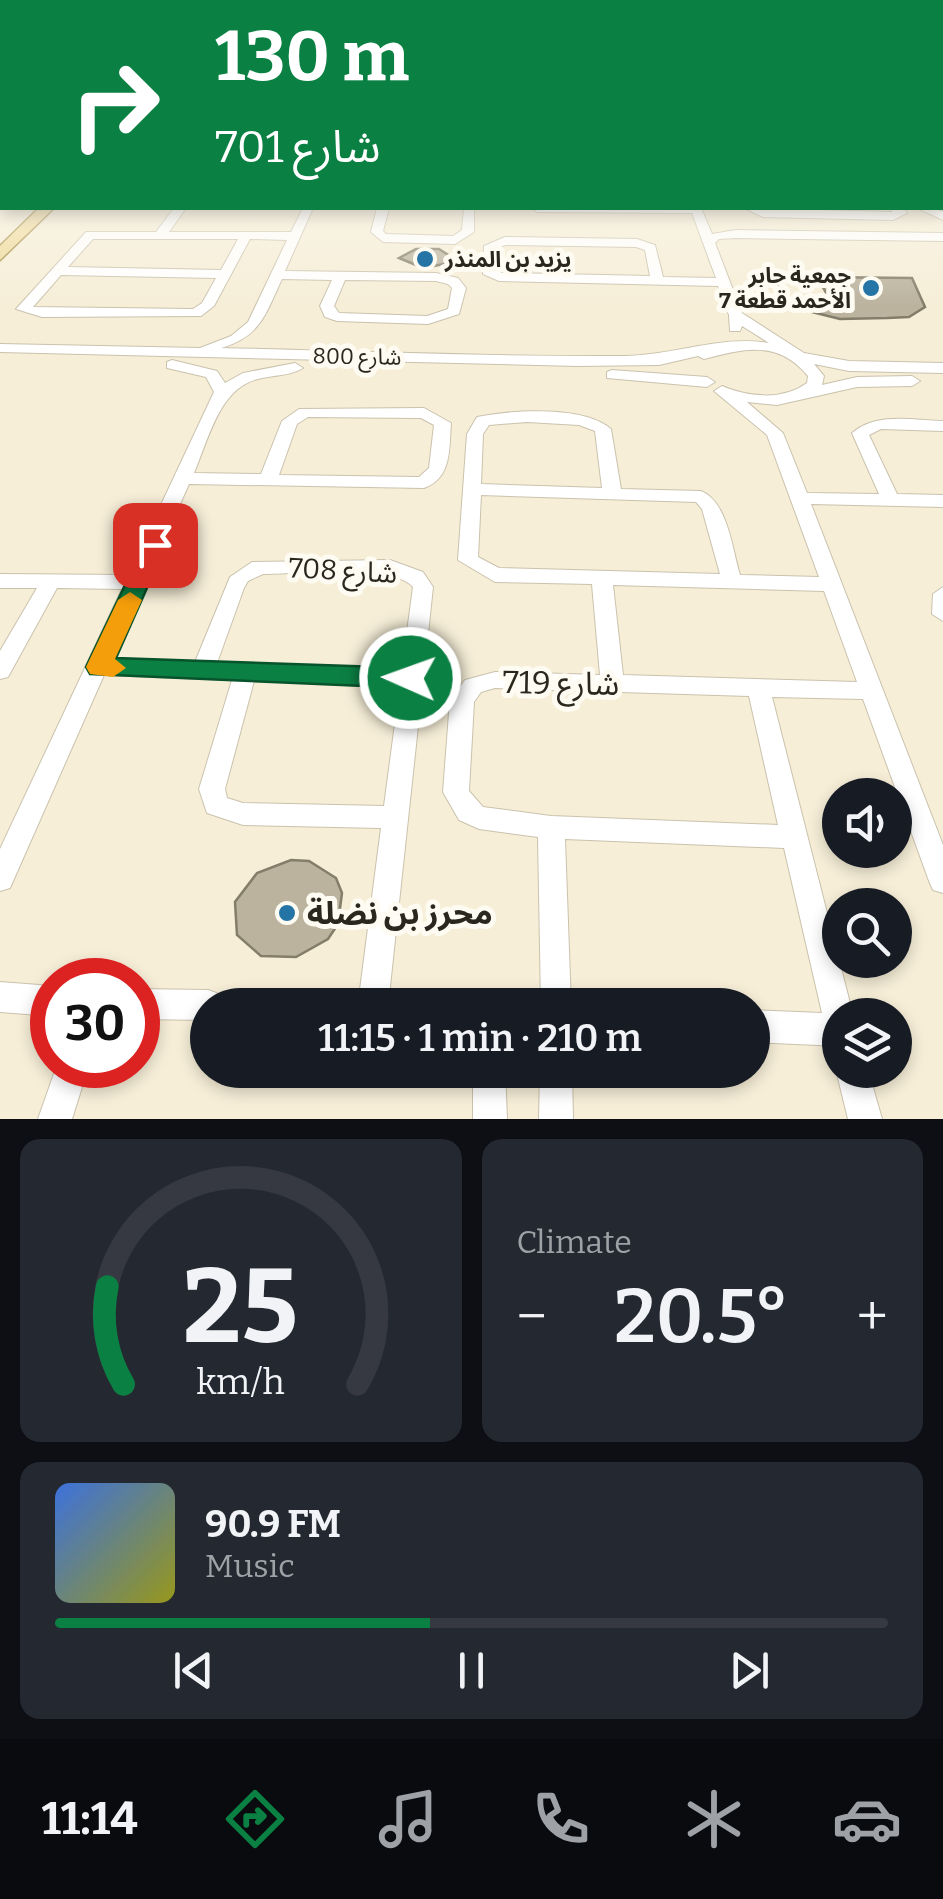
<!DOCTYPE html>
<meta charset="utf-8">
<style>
:root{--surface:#171b24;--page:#242831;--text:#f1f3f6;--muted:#9ea1a6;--line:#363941;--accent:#0b8043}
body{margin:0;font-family:Bitter,"Noto Sans Arabic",serif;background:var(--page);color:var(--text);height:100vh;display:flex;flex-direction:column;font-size:38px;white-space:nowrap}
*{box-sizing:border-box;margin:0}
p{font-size:32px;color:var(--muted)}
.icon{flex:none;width:55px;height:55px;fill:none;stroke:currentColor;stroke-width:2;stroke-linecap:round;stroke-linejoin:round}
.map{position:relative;height:1119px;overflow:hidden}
.sheet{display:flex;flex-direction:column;gap:20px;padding:20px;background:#0d0f14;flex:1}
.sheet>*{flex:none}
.guide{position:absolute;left:0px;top:0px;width:945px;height:210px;box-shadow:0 5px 15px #0003;background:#0b8043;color:#fff;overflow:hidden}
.tools{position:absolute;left:822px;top:778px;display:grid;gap:20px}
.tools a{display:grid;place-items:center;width:90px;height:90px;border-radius:50%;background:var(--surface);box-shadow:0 5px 15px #0003;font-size:50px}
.speed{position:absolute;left:30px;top:958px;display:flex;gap:20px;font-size:50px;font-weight:700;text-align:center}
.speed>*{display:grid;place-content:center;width:130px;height:130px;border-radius:50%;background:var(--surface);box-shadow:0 5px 15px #0003;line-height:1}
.speed .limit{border:15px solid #d22;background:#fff;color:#111}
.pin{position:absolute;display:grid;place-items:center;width:85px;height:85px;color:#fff;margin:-42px;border-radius:20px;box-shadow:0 5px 15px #0006}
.me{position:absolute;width:110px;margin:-55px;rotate:272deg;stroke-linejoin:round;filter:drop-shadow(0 0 8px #0008)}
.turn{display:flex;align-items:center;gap:35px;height:210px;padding:0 50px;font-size:45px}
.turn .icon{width:130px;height:130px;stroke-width:2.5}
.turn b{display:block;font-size:70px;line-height:85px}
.big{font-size:75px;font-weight:600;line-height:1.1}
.sheet .card{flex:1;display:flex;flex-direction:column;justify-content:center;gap:15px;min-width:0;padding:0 35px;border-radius:20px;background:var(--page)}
.sheet .dial{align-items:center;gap:0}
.dial svg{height:260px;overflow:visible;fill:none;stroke:var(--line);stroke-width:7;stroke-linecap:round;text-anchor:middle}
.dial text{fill:var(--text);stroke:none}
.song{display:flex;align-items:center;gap:30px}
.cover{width:120px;height:120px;border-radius:15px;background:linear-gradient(135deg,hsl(220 70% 55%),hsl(60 70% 35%))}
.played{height:10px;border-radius:5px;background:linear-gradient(90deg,var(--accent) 45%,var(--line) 45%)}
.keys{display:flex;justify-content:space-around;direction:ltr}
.heat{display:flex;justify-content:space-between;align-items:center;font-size:55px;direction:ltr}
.sheet .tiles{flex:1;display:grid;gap:20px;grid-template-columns:1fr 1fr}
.card:last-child{grid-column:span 2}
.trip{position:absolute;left:190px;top:988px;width:580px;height:100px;border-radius:50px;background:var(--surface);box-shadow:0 5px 15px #0003;font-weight:600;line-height:100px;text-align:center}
.dock{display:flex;height:160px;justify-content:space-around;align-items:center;background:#090b0e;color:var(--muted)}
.dock .icon{width:70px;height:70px}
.dock .current{color:var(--accent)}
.dock b{font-size:45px;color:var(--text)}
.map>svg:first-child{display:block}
.building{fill:#bbb39e;stroke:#847d69;stroke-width:2.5}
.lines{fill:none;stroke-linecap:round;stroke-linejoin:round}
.minor-casing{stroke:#cac2ad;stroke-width:2}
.major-casing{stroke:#a48b41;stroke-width:3}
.minor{fill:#fff;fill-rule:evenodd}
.major{fill:#f0da98;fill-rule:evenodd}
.route{fill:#0b8043;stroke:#07532c;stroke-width:2.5}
.slow{fill:#f59e0b}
.poi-dot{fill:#2475a6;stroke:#fefbf2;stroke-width:4}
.labels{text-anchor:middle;stroke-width:10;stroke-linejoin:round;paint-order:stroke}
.far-poi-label{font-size:22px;font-weight:bold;fill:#2a271f;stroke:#fefbf2;text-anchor:start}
.far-street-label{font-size:22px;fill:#2a271f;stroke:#fefbf2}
.street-label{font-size:28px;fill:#2a271f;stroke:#fefbf2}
.near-street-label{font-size:32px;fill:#2a271f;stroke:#fefbf2}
.near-poi-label{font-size:32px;font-weight:bold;fill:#2a271f;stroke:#fefbf2;text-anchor:start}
</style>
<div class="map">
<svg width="943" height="1119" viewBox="0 0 943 1119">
<rect width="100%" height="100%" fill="#f6eed7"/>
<!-- building -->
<g class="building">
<polygon points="416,249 439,249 450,256 444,264 423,268 399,258"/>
<polygon points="817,277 912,278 925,307 909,317 887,318 840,319 812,312 812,306 833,305"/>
<polygon points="291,860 309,861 336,878 342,893 338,924 328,939 296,957 261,956 237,935 235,902 257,873"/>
</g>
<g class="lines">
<defs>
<g id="minor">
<rect x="942" y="158" width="1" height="6"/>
<rect x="942" y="184" width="1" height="6"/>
<path d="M 174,208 L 186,208 L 169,232 L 291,232 L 303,208 L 313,208 L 285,271 L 436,273 L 458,278 L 466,288 L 459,314 L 428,324 L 337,321 L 325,317 L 320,306 L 332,280 L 282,279 C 265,315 261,336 221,348 C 356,351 491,357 626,356 C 675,355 722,335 769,343 L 742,326 L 740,331 L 730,331 L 729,315 L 718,286 L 499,281 L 483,274 L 484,246 L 505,237 L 637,239 L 655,245 L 663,277 L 716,278 L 692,213 L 537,212 L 532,208 L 701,208 L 712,234 L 736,230 L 943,233 L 943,241 L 736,238 L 719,239 L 715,243 L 742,313 L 804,353 L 849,361 L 943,363 L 943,373 L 849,371 L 814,364 L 824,376 L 822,385 L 857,377 L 912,376 L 920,381 L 912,386 L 857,387 L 777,405 L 747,402 L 783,433 L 807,493 L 879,494 L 852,433 C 876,412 912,420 943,421 L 943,431 L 881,429 L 869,435 L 897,494 L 943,495 L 943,507 L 811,504 L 943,845 L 943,893 L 933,890 L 929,881 L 863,699 L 772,697 L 853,1015 L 840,1015 L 840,1046 L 752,1042 L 752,1010 L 822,1013 L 784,848 L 565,839 L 571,1005 L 541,1005 L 538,837 L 479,829 L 459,820 L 443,792 L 450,700 L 465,680 L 495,672 L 600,675 L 592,584 L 495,582 L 458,560 L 467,434 L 477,417 C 511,410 584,405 611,429 L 621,489 L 701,491 C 728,502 732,549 740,575 L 819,577 L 767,435 L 714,391 L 722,386 C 748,397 782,401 807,383 L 808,376 C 778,340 745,348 704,359 L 698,356 L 659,365 L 577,366 L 0,352 L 0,344 L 200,348 L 231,336 L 248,322 L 287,240 L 250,239 L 214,306 L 201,316 L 42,317 L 16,309 L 86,232 L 156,232 ZM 93,239 L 238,239 L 221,270 L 68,267 ZM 506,245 L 636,247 L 645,250 L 650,276 L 502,273 L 495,269 L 496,248 ZM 61,275 L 216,278 L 202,303 L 193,309 L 33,307 ZM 345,280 L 436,281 L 448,284 L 452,288 L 448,309 L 427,316 L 339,313 L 334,306 ZM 527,422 L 579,425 L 595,431 L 602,488 L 481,484 L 483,434 L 489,425 ZM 481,495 L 696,502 L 702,509 L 720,574 L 499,568 L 478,557 ZM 613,585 L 824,591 L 857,682 L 623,675 ZM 495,688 L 749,696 L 778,825 L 551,816 L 483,807 L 469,791 L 474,702 L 481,692 Z"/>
<polygon points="377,208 389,208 383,231 386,234 453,236 462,230 464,208 474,208 474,232 455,244 383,242 371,232"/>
<polygon points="744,208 892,212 893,208 903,208 907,213 893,220 763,217"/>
<polygon points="917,208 932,208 943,212 943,220"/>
<path d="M 172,360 L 217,371 L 225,383 L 243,373 L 295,363 L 303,368 C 291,376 273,375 258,379 C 219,388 208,441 194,473 L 261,474 L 282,421 L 299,409 L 424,408 L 451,423 C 449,449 452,478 424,488 L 189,484 L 111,659 L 195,662 L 230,577 L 252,562 L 390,560 L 423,572 L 433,587 L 388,1005 L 358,1005 L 381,828 L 243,825 L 207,813 L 199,789 L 232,680 L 104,675 L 10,888 L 0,891 L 0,849 L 122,589 L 57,588 L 8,677 L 0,679 L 0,651 L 37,588 L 0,588 L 0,574 L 128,575 L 214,392 L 206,377 L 167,368 L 167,362 ZM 308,417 L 421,418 L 434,425 L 429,468 L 419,477 L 279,475 L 297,424 ZM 263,574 C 295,574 393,563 413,587 L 402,669 L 217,663 L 244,588 L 248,581 ZM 254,681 L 400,686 L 384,806 L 243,803 L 227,798 L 225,789 Z"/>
<polygon points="612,370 707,377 715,382 707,387 607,378 607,372"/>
<polygon points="943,587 943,621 932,614 933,594"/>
<polygon points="0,982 52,986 52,1016 0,1012"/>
<polygon points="138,989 208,990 219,994 223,1005 208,1005 208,1020 138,1019"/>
<polygon points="840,1060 840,1070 868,1070 882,1119 848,1119 836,1070"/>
<polygon points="57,1065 89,1065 72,1119 38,1119"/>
<polygon points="473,1070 505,1070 507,1119 473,1119"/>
<polygon points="540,1070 572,1070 573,1119 539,1119"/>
</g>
<polygon id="major" points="39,208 54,208 0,260 0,246"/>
</defs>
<!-- minor casing -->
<use href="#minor" class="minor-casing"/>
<!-- major casing -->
<use href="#major" class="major-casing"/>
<!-- minor -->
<use href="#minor" class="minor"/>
<!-- major -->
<use href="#major" class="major"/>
</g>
<!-- sky -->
<linearGradient id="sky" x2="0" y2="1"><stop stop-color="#91abb9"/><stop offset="0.49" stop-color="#fbf7ed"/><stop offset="1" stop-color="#fbf7ed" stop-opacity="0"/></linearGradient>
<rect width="943" height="305" fill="url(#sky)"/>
<!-- route -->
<polygon class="route" points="155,538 166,545 116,658 410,668 423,678 410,688 90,674 86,667 144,545"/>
<!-- slow -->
<polygon class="slow" points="130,592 142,600 115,659 126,668 113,677 90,674 86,667 118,600"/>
<!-- markers -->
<g class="poi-dot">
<circle cx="425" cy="259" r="10"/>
<circle cx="871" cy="288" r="10"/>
<circle cx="287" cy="913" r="10"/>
</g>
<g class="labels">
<!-- far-poi labels -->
<g class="far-poi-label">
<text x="445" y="267">يزيد بن المنذر</text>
<text x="851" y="283" text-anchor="end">جمعية جابر<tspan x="851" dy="25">الأحمد قطعة 7</tspan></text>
</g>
<!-- far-street labels -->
<g class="far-street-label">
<text transform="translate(357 356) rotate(1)" y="8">شارع 800</text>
</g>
<!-- street labels -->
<g class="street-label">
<text transform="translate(343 570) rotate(3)" y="10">شارع 708</text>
</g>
<!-- near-street labels -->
<g class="near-street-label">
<text transform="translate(561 683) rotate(1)" y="11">شارع 719</text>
</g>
<!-- near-poi labels -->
<g class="near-poi-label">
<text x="307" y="924">محرز بن نضلة</text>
</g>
</g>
</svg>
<div class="tools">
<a><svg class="icon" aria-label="sound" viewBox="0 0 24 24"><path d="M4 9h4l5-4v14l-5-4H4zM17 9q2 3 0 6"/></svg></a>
<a><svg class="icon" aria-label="search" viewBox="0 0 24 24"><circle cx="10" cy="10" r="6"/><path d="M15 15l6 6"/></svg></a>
<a><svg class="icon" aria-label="layers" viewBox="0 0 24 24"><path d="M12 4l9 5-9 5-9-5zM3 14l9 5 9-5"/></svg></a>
</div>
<div class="speed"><div class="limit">30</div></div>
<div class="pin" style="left:155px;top:545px;background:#d93025"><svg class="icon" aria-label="arrive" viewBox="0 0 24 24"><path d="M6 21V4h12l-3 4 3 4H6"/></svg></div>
<svg class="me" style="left:410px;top:678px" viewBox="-20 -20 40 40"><circle r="17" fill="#0b8043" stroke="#fff" stroke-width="3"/><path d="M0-11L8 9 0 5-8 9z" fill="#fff"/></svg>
<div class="trip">11:15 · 1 min · 210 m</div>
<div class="guide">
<div class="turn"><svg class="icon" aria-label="right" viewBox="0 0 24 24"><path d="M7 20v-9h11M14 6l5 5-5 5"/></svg><div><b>130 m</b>شارع 701</div></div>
</div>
</div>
<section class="sheet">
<div class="tiles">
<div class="card dial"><svg viewBox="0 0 100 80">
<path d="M14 69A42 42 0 1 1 86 69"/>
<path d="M14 69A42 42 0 0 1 9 39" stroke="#0b8043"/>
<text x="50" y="56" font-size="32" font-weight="700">25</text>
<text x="50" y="72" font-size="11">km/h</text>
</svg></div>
<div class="card"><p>Climate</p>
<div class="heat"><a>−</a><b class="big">20.5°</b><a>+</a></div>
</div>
<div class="card">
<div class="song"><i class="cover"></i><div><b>90.9 FM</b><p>Music</p></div></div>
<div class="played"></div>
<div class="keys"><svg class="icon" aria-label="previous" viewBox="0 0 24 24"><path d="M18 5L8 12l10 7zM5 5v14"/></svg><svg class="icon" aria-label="pause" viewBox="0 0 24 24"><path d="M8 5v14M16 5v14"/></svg><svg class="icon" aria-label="next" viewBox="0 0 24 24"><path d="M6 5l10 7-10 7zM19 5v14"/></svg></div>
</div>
</div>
</section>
<nav class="dock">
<b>11:14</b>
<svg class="icon current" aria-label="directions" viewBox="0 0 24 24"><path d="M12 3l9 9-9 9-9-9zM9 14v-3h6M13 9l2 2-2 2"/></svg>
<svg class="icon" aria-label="music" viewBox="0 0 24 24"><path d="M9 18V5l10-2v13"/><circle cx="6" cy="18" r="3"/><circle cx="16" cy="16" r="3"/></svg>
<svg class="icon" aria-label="phone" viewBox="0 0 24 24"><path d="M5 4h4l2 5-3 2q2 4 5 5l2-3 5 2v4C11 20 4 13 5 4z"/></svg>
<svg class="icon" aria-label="climate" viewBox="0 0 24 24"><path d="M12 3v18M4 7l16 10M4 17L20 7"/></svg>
<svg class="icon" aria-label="car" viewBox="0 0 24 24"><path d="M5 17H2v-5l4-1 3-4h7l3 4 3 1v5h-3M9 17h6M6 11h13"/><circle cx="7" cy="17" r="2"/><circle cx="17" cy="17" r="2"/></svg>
</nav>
